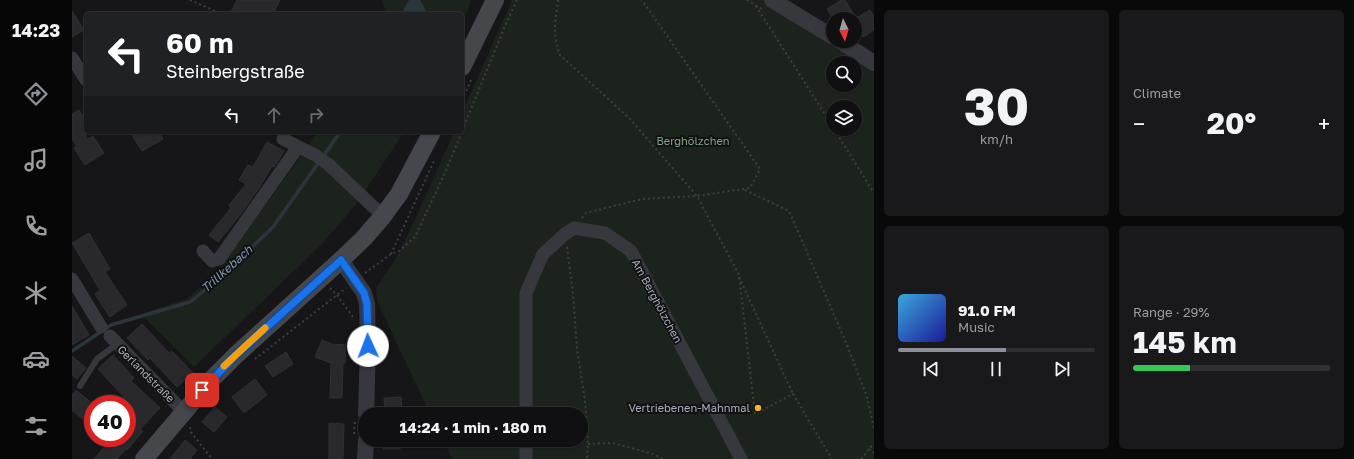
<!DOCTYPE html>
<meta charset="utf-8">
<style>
:root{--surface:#101012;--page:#19191b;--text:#f1f3f6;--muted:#9c9d9f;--line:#303032;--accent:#8c9099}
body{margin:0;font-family:"Golos Text",sans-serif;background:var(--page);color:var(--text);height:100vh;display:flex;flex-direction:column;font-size:15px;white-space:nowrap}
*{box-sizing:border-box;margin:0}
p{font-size:13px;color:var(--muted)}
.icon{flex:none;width:22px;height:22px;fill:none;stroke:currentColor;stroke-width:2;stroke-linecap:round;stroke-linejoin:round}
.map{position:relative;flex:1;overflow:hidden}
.side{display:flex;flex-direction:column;gap:10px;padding:10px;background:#09090a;width:480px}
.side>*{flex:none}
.banner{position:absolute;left:12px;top:12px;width:380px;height:122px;border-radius:6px;box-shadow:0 1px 3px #0004,0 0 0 1px var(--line);background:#202124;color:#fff;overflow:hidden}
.needle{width:26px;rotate:175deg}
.tools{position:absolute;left:754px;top:12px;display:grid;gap:8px}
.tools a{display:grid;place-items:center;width:36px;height:36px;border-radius:50%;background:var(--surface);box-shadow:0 1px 3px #0004,0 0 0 1px var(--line);font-size:20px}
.speed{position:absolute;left:12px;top:395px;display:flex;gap:8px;font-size:20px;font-weight:700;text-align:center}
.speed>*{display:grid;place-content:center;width:52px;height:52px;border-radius:50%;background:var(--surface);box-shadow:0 1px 3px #0004,0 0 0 1px var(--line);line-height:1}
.speed .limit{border:6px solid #d22;background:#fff;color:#111}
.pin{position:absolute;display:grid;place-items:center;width:34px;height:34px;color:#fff;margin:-17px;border-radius:8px;box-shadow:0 2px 6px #0006}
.me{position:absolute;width:44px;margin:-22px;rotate:358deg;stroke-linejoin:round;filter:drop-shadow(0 0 3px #0008)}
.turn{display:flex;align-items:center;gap:14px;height:84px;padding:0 16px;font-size:18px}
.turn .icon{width:52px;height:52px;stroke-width:2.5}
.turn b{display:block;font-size:28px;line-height:34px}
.lanes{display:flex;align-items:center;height:38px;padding:0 16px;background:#0003;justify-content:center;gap:20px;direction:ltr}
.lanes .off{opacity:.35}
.big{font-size:30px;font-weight:700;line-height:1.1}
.side .tile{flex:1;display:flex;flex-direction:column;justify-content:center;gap:6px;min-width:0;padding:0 14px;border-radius:6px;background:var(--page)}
.side .dial{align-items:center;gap:0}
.dial b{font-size:52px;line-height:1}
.song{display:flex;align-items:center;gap:12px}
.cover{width:48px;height:48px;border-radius:6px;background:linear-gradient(135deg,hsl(200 70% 55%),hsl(240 70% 35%))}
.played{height:4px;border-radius:2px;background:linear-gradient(90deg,var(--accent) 55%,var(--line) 55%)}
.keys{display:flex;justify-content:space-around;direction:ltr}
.heat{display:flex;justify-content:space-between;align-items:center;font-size:22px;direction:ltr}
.charge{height:6px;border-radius:3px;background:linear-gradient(90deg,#34c759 29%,var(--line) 0)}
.side .tiles{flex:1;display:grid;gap:10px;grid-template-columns:repeat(2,1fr)}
.trip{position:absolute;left:286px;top:407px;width:230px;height:40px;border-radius:20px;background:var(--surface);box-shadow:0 1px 3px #0004,0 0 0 1px var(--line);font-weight:700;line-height:40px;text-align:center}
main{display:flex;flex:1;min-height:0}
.tabs{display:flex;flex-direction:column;width:72px;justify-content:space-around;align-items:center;background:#060607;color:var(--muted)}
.tabs .icon{width:28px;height:28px}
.tabs .active{color:var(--accent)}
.tabs b{font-size:18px;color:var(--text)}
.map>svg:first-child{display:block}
.green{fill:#1c231d;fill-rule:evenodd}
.water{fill:#2c353c}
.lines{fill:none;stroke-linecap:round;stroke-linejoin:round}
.stream{stroke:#2c353c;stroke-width:3.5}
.building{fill:#29292c;stroke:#303034}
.path{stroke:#3d3f44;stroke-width:2;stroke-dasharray:2 3;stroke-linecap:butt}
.service{stroke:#37383d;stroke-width:6}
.minor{stroke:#37383d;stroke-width:13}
.tertiary{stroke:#37383d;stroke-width:16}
.secondary{stroke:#45474d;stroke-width:18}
.route-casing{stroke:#114b97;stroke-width:10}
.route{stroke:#1a73e8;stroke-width:7}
.slow{stroke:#f59e0b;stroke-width:7}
.poi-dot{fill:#f2b134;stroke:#111113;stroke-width:1.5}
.labels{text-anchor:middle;stroke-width:4;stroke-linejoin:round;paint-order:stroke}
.park-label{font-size:11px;fill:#7fa381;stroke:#111113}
.street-label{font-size:11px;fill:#a8adb8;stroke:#111113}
.poi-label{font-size:11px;fill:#a8adb8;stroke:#111113;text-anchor:end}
.water-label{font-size:12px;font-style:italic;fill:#7f9bb3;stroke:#111113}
</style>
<main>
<nav class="tabs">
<b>14:23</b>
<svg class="icon active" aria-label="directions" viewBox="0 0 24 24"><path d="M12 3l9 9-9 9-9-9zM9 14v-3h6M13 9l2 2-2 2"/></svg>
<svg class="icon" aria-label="music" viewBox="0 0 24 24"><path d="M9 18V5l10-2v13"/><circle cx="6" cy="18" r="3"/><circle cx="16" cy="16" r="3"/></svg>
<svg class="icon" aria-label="phone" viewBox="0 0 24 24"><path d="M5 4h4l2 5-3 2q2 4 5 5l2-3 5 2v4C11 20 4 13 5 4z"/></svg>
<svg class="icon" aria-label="climate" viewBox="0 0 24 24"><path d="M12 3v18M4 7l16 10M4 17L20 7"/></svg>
<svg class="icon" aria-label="car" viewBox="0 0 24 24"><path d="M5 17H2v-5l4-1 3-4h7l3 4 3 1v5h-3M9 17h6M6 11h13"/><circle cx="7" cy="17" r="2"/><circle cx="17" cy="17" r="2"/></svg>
<svg class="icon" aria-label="filters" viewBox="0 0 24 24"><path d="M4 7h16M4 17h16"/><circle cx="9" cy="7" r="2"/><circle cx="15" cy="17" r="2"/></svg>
</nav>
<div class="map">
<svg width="802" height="459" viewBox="0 0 802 459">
<rect width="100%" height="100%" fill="#161618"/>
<!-- green -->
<g class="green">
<polygon points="310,0 399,0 390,26 390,14 314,14"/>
<path d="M 440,0 L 713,0 L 802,59 L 802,459 L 380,459 L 371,440 L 509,440 L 509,414 L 358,414 L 305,301 L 304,288 L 323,260 L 342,222 L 382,132 L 390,132 L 390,113 ZM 761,63 L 783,63 L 783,85 L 761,85 ZM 761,107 L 783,107 L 783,129 L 761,129 Z"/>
<polygon points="245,132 332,132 285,203 249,245 122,367 69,314 115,299 145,272 242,138"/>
</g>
<!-- water -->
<polygon class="water" points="337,0 348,0 356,14 329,14"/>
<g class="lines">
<!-- stream -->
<g class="stream">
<polyline points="251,157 268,132"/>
<polyline points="0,351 39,325 118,302 149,277 201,227 247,162"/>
</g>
</g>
<!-- building -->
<g class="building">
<polygon points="165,0 208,0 201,14 158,14"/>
<polygon points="769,0 773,0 784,18 798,10 802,16 802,30 791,37 783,23 783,19 761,19 755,9"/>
<polygon points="0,11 12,30 0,37"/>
<polygon points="7,110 14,120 14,140 21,136 32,153 13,165 2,148 5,146 0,139 0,114"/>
<polygon points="58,132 87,132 91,139 70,151"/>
<polygon points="195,142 212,151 202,167 200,166 189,185 168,215 146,242 137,235 159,208 157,205 174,184 167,180 176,165 181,167"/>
<polygon points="17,233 38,269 33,272 55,305 38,317 23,294 28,290 0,243"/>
<polygon points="0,306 17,335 0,345"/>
<polygon points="70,324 97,353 100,351 121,373 105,387 78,358 76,360 55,338"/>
<polygon points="250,340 260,344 274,345 273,363 271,363 270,398 258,398 259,363 243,357"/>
<polygon points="214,352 221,364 201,377 193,366"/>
<polygon points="41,355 62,378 59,381 88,408 68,429 71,431 55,450 54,449 45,459 22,459 40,438 55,438 55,403 51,399 52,397 26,369"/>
<polygon points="0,356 14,368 5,379 0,375"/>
<polygon points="183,379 195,395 172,413 160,397"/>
<polygon points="4,390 21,404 21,413 14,422 0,410 0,395"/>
<polygon points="329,397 330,414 313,414 312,398"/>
<polygon points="143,407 155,417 142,432 130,422"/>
<polygon points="257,423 272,424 271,459 257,459"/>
<polygon points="113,440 125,450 118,459 98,459"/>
<rect x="311" y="440" width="17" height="9"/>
</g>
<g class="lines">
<!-- path -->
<g class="path">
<polyline points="118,0 150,14"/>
<polyline points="486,0 483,24 483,35 487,54 557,118 625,196 667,275 683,414 721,394 760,459"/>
<polyline points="675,0 690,9"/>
<polyline points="684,6 761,127"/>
<polyline points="390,100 400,78"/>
<polyline points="762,129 802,193"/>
<polyline points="390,131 435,21 445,0"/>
<polyline points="673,190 717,211 775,345 795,397 802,428"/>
<polyline points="510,218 514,213 570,199 625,196 678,188 688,169 570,0"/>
<polyline points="495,247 501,294 505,349 513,401 516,444 515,459"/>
<polyline points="319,254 362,161"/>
<polyline points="293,273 319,254 327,251 343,237 371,177 390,132"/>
<polyline points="667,277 721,394"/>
<polyline points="258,288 265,295 281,317"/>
<polyline points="183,359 274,288"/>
<polyline points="118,427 119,432 140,459"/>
<polyline points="282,434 283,420"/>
<polyline points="516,444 541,443 581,454 591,459"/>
<polyline points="797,449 802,453"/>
<polyline points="789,459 802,443"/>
</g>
<!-- service -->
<polyline class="service" points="8,386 25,359 45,344"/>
<!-- minor -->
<g class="minor">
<polyline points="0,58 14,80"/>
<polyline points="211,139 243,155 256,164 311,216"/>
<polyline points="131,251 140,261 147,259 226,147"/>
<polyline points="0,279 29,327"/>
<polyline points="38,336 111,411"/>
<polyline points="454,414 454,293 471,254 493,234 502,228 533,233 559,251 669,459"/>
<polyline points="454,459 454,440"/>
</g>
<!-- tertiary -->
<g class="tertiary">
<polyline points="700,0 761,37"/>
<polyline points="768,41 802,63"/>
<polyline points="269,260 292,293 295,304 296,346 294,414"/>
<polyline points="293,459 294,440"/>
</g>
<!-- secondary -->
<g class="secondary">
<polyline points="390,67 423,0"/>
<polyline points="72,459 140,379 164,355 269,260 292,238 311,216 327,194 360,132"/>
</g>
</g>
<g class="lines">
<defs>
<polyline id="route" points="130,390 164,355 269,260 292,293 295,304 296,346"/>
</defs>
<!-- route casing -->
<use href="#route" class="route-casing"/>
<!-- route -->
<use href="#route" class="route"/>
<!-- slow -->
<polyline class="slow" points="152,366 193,328"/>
</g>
<!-- markers -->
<circle class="poi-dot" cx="686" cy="408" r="4"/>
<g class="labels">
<!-- park labels -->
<g class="park-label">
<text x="621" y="145">Berghölzchen</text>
</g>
<!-- street labels -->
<g class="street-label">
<text transform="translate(585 301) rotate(62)" y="4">Am Berghölzchen</text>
<text transform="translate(74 374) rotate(45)" y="4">Gerlandstraße</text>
</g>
<!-- poi labels -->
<g class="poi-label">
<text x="678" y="412">Vertriebenen-Mahnmal</text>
</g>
<!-- water labels -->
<g class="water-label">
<text transform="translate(155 269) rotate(-42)" y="4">Trillkebach</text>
</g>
</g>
</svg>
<div class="tools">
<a><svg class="needle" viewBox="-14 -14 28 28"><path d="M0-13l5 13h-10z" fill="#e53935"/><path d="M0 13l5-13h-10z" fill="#9c9d9f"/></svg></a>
<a><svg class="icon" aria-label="search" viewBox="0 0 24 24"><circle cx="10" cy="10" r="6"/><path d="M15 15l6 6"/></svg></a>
<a><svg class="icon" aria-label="layers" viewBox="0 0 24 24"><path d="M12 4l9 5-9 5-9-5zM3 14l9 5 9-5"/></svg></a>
</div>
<div class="speed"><div class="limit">40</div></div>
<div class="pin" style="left:130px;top:390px;background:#d93025"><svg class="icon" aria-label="arrive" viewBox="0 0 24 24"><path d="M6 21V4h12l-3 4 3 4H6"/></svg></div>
<svg class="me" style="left:296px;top:346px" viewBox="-20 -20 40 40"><circle r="19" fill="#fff"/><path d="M0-13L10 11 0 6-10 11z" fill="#1a73e8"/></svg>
<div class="trip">14:24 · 1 min · 180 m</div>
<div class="banner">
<div class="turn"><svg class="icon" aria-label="left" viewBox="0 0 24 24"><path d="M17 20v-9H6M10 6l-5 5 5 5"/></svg><div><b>60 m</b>Steinbergstraße</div></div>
<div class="lanes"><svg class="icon" aria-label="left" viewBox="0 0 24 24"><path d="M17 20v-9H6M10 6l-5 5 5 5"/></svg><svg class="icon off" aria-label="ahead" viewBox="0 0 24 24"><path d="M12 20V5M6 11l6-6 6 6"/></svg><svg class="icon off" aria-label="right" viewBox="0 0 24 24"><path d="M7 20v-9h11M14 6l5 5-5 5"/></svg></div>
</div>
</div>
<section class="side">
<div class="tiles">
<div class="tile dial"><b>30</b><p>km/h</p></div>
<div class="tile"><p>Climate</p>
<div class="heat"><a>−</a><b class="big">20°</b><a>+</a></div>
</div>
<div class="tile">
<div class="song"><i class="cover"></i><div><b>91.0 FM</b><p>Music</p></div></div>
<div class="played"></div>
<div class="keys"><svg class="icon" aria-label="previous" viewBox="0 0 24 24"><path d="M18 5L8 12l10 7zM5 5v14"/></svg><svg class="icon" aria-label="pause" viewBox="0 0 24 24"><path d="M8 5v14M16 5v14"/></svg><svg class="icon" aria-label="next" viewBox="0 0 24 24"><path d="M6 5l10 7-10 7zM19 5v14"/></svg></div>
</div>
<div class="tile"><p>Range · 29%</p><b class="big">145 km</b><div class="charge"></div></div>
</div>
</section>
</main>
